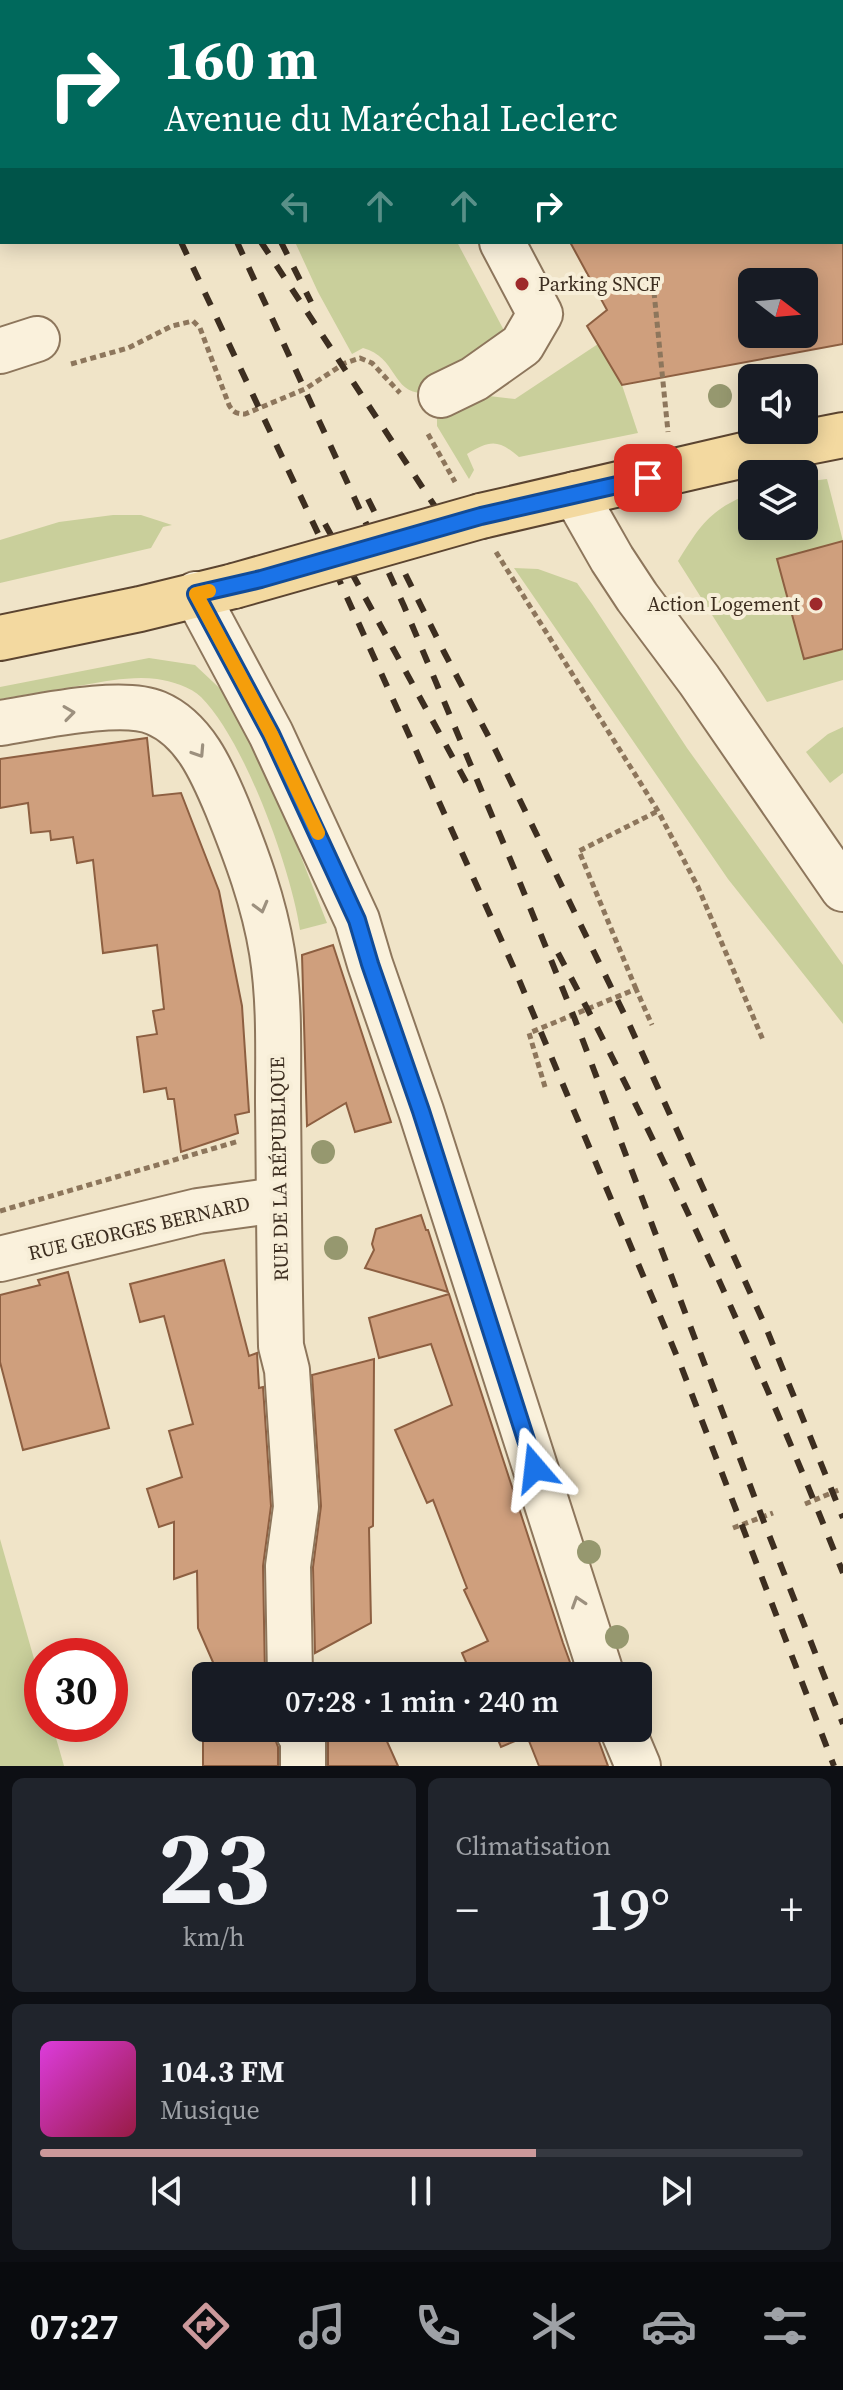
<!DOCTYPE html>
<html lang="fr">
<meta charset="utf-8">
<style>
:root{--surface:#171b24;--page:#20242c;--text:#f1f3f6;--muted:#9ea1a6;--line:#363941;--accent:#cc999b}
body{margin:0;font-family:"Source Serif 4",serif;background:var(--page);color:var(--text);height:100vh;display:flex;flex-direction:column;font-size:30px;white-space:nowrap}
*{box-sizing:border-box;margin:0}
p{font-size:26px;color:var(--muted)}
.icon{flex:none;width:44px;height:44px;fill:none;stroke:currentColor;stroke-width:2;stroke-linecap:round;stroke-linejoin:round}
.map{position:relative;height:1766px;overflow:hidden}
.side{display:flex;flex-direction:column;gap:12px;padding:12px;background:#0d0f14;flex:1}
.side>*{flex:none}
.top-card{position:absolute;left:0px;top:0px;width:844px;height:244px;box-shadow:0 4px 20px #0003;background:#00695c;color:#fff;overflow:hidden}
.needle{width:52px;rotate:106deg}
.fabs{position:absolute;left:738px;top:268px;display:grid;gap:16px}
.fabs a{display:grid;place-items:center;width:80px;height:80px;border-radius:12px;background:var(--surface);box-shadow:0 4px 20px #0003;font-size:40px}
.speed{position:absolute;left:24px;top:1638px;display:flex;gap:16px;font-size:40px;font-weight:700;text-align:center}
.speed>*{display:grid;place-content:center;width:104px;height:104px;border-radius:50%;background:var(--surface);box-shadow:0 4px 20px #0003;line-height:1}
.speed .limit{border:12px solid #d22;background:#fff;color:#111}
.pin{position:absolute;display:grid;place-items:center;width:68px;height:68px;color:#fff;margin:-34px;border-radius:16px;box-shadow:0 4px 12px #0006}
.me{position:absolute;width:88px;margin:-44px;rotate:343deg;stroke-linejoin:round;filter:drop-shadow(0 0 6px #0008)}
.turn{display:flex;align-items:center;gap:28px;height:168px;padding:0 32px;font-size:36px}
.turn .icon{width:104px;height:104px;stroke-width:2.5}
.turn b{display:block;font-size:56px;line-height:68px}
.lanes{display:flex;align-items:center;height:76px;padding:0 32px;background:#0003;justify-content:center;gap:40px;direction:ltr}
.lanes .off{opacity:.35}
.big{font-size:60px;font-weight:600;line-height:1.1}
.side .tile{flex:1;display:flex;flex-direction:column;justify-content:center;gap:12px;min-width:0;padding:0 28px;border-radius:12px;background:var(--page)}
.side .dial{align-items:center;gap:0}
.dial b{font-size:104px;line-height:1}
.song{display:flex;align-items:center;gap:24px}
.cover{width:96px;height:96px;border-radius:12px;background:linear-gradient(135deg,hsl(300 70% 55%),hsl(340 70% 35%))}
.played{height:8px;border-radius:4px;background:linear-gradient(90deg,var(--accent) 65%,var(--line) 65%)}
.keys{display:flex;justify-content:space-around;direction:ltr}
.heat{display:flex;justify-content:space-between;align-items:center;font-size:44px;direction:ltr}
.side .tiles{flex:1;display:grid;gap:12px;grid-template-columns:1fr 1fr}
.tile:last-child{grid-column:span 2}
.trip{position:absolute;left:192px;top:1662px;width:460px;height:80px;border-radius:12px;background:var(--surface);box-shadow:0 4px 20px #0003;font-weight:600;line-height:80px;text-align:center}
.tab-bar{display:flex;height:128px;justify-content:space-around;align-items:center;background:#090b0e;color:var(--muted)}
.tab-bar .icon{width:56px;height:56px}
.tab-bar .current{color:var(--accent)}
.tab-bar b{font-size:36px;color:var(--text)}
.map>svg:first-child{display:block}
.green{fill:#c9cf9b}
.building{fill:#cf9f7d;stroke:#8d5f41;stroke-width:2;fill-rule:evenodd}
.lines{fill:none;stroke-linecap:round;stroke-linejoin:round}
.minor-casing{stroke:#8d765c;stroke-width:48}
.major-casing{stroke:#5b4430;stroke-width:48}
.path{stroke:#8d765c;stroke-width:5;stroke-dasharray:6 4;stroke-linecap:butt}
.minor{stroke:#faf1dc;stroke-width:44}
.major{stroke:#f3d9a0;stroke-width:44}
.rail{stroke:#3d2e20;stroke-width:6;stroke-dasharray:14 14;stroke-linecap:butt}
.major-bridge-casing{stroke:#5b4430;stroke-width:48;stroke-linecap:butt}
.major-bridge{stroke:#f3d9a0;stroke-width:44}
.tree{fill:#96986f}
.oneway{stroke:#9c907e}
.route-casing{stroke:#114b97;stroke-width:20}
.route{stroke:#1a73e8;stroke-width:14}
.slow{stroke:#f59e0b;stroke-width:14}
.poi-dot{fill:#9e2a2b;stroke:#f7eed8;stroke-width:3}
.labels{text-anchor:middle;stroke-width:8;stroke-linejoin:round;paint-order:stroke}
.poi-label{font-size:20px;fill:#3d2e20;stroke:#f7eed8;text-anchor:start}
.street-label{font-size:20px;fill:#3d2e20;stroke:#f7eed8}
</style>
<div class="map">
<svg width="843" height="1766" viewBox="0 0 843 1766">
<rect width="100%" height="100%" fill="#f0e4c8"/>
<!-- green -->
<g class="green">
<path d="M 295,242 L 457,242 L 508,338 L 426,393 C 391,395 398,357 363,348 L 352,354 L 318,292 Z"/>
<path d="M 598,344 L 622,385 L 638,433 L 519,457 C 498,439 490,440 467,454 L 474,470 L 469,479 L 437,426 L 437,410 L 475,389 L 489,396 L 515,399 Z"/>
<path d="M 827,479 L 843,541 L 777,560 L 804,659 L 843,649 L 843,680 L 767,702 L 678,561 C 701,524 710,510 751,493 L 752,526 L 804,526 L 804,482 Z"/>
<polygon points="113,515 141,515 172,525 163,527 151,548 0,583 0,540 59,522"/>
<polygon points="514,568 538,569 577,583 592,604 687,748 843,965 843,1024 728,879"/>
<path d="M 149,658 L 195,665 L 229,697 L 265,765 L 327,923 L 300,930 C 291,869 245,741 201,697 C 191,687 171,681 157,679 C 132,676 108,681 84,685 C 56,690 28,694 0,699 L 0,687 Z"/>
<polygon points="843,727 843,773 830,783 806,752 828,734"/>
<polygon points="0,1539 42,1687 42,1724 52,1724 64,1766 0,1766"/>
</g>
<!-- building -->
<g class="building">
<path d="M 570,242 L 843,242 L 843,344 L 622,385 L 587,326 L 607,310 ZM 752,282 L 804,282 L 804,334 L 752,334 Z"/>
<polygon points="843,541 843,649 804,659 777,559"/>
<polygon points="147,738 153,796 181,793 219,891 242,1006 249,1112 235,1115 238,1133 181,1152 174,1099 168,1099 166,1088 144,1092 137,1037 157,1034 153,1011 164,1009 157,945 103,953 93,860 77,863 73,837 51,840 50,831 31,833 28,803 0,808 0,759"/>
<polygon points="333,945 391,1122 355,1132 346,1103 307,1126 302,955"/>
<polygon points="421,1215 426,1230 428,1230 448,1292 365,1268 374,1250 372,1244 376,1229"/>
<polygon points="224,1260 249,1356 257,1353 259,1388 263,1387 271,1506 263,1566 265,1676 219,1676 198,1628 197,1571 174,1579 174,1522 159,1527 147,1489 182,1477 169,1431 193,1424 164,1316 140,1322 130,1284"/>
<polygon points="68,1272 109,1428 23,1450 0,1362 0,1295 40,1285 38,1280"/>
<polygon points="449,1294 563,1643 575,1676 472,1676 462,1653 488,1641 464,1590 467,1588 433,1500 427,1503 395,1430 452,1405 431,1344 379,1358 369,1318"/>
<polygon points="374,1359 373,1526 369,1528 371,1623 315,1653 313,1567 321,1506 312,1375"/>
<polygon points="206,1713 206,1728 271,1728 278,1747 278,1766 203,1766 203,1714"/>
<polygon points="325,1728 381,1728 398,1766 328,1766 328,1740"/>
<polygon points="493,1728 594,1728 608,1766 539,1766 527,1736 501,1747"/>
</g>
<g class="lines">
<defs>
<g id="minor">
<polyline points="374,0 375,2"/>
<polyline points="0,351 37,339"/>
<polyline points="441,395 474,379 522,345 540,314 502,242"/>
<polyline points="575,494 612,559 637,597 699,680 843,889"/>
<polyline points="196,594 271,734 357,920 370,964 421,1111 602,1676"/>
<path d="M 0,723 C 38,717 122,698 156,713 C 194,729 212,771 227,807 C 246,854 264,902 272,952 C 280,1001 278,1053 278,1103 C 279,1184 279,1265 281,1346 L 287,1370 L 296,1507 L 288,1566 L 290,1676"/>
<polyline points="0,1259 198,1211 278,1200"/>
<polyline points="296,1728 303,1740 303,1766"/>
<polyline points="622,1728 638,1766"/>
</g>
<g id="major">
<polyline points="481,516 757,452 843,435"/>
<polyline points="0,638 140,609 234,586"/>
</g>
</defs>
<!-- minor casing -->
<use href="#minor" class="minor-casing"/>
<!-- major casing -->
<use href="#major" class="major-casing"/>
<!-- path -->
<g class="path">
<polyline points="842,60 843,60"/>
<polyline points="653,282 668,432"/>
<path d="M 71,364 L 128,348 L 172,326 L 193,321 L 200,328 L 229,405 C 233,412 236,414 245,414 L 305,389 L 345,363 L 360,358 L 372,363 L 400,393"/>
<polyline points="428,434 455,482"/>
<polyline points="496,552 658,811 698,887 763,1040"/>
<polyline points="636,989 579,851 658,811"/>
<polyline points="545,1087 529,1033 636,989 652,1025"/>
<polyline points="0,1211 239,1141"/>
<polyline points="805,1504 841,1489"/>
<polyline points="733,1528 773,1513"/>
</g>
<!-- minor -->
<use href="#minor" class="minor"/>
<!-- major -->
<use href="#major" class="major"/>
<!-- rail -->
<g class="rail">
<polyline points="65,0 66,2"/>
<polyline points="117,0 118,2"/>
<polyline points="156,0 157,2"/>
<polyline points="177,0 178,2"/>
<polyline points="181,242 323,544 517,975 681,1366 834,1766"/>
<polyline points="237,242 404,606 516,873 574,1017 762,1517 843,1724"/>
<polyline points="261,242 459,543"/>
<polyline points="281,242 311,302"/>
<polyline points="368,499 444,652 493,745 630,1026 767,1330 843,1518"/>
<polyline points="325,524 471,791"/>
<path d="M 558,953 C 665,1154 759,1361 843,1573"/>
</g>
<defs>
<polyline id="major-bridge" points="234,586 481,516"/>
</defs>
<!-- major-bridge casing -->
<use href="#major-bridge" class="major-bridge-casing"/>
<!-- major-bridge -->
<use href="#major-bridge" class="major-bridge"/>
</g>
<!-- trees -->
<g class="tree">
<circle cx="720" cy="396" r="12"/>
<circle cx="323" cy="1152" r="12"/>
<circle cx="336" cy="1248" r="12"/>
<circle cx="589" cy="1552" r="12"/>
<circle cx="617" cy="1637" r="12"/>
</g>
<!-- one-way arrows -->
<defs><path id="oneway-chevron" d="M-2-3.5L2.5 0L-2 3.5" fill="none" stroke-width="1.6" stroke-linecap="round" stroke-linejoin="round" transform="scale(2)"/></defs>
<g class="oneway">
<use href="#oneway-chevron" transform="translate(69 713) rotate(-8)"/>
<use href="#oneway-chevron" transform="translate(199 752) rotate(57)"/>
<use href="#oneway-chevron" transform="translate(261 907) rotate(75)"/>
<use href="#oneway-chevron" transform="translate(578 1602) rotate(-108)"/>
</g>
<g class="lines">
<defs>
<polyline id="route" points="535,1468 421,1111 370,964 357,920 271,734 196,594 261,579 481,516 648,478"/>
</defs>
<!-- route casing -->
<use href="#route" class="route-casing"/>
<!-- route -->
<use href="#route" class="route"/>
<!-- slow -->
<polyline class="slow" points="209,591 196,594 271,734 318,833"/>
</g>
<!-- markers -->
<g class="poi-dot">
<circle cx="522" cy="284" r="8"/>
<circle cx="816" cy="604" r="8"/>
</g>
<g class="labels">
<!-- poi labels -->
<g class="poi-label">
<text x="538" y="291">Parking SNCF</text>
<text x="800" y="611" text-anchor="end">Action Logement</text>
</g>
<!-- street labels -->
<g class="street-label">
<text transform="translate(279 1169) rotate(-91)" y="7">RUE DE LA RÉPUBLIQUE</text>
<text transform="translate(139 1228) rotate(-13)" y="7">RUE GEORGES BERNARD</text>
</g>
</g>
</svg>
<div class="fabs">
<a><svg class="needle" viewBox="-14 -14 28 28"><path d="M0-13l5 13h-10z" fill="#e53935"/><path d="M0 13l5-13h-10z" fill="#9ea1a6"/></svg></a>
<a><svg class="icon" aria-label="sound" viewBox="0 0 24 24"><path d="M4 9h4l5-4v14l-5-4H4zM17 9q2 3 0 6"/></svg></a>
<a><svg class="icon" aria-label="layers" viewBox="0 0 24 24"><path d="M12 4l9 5-9 5-9-5zM3 14l9 5 9-5"/></svg></a>
</div>
<div class="speed"><div class="limit">30</div></div>
<div class="pin" style="left:648px;top:478px;background:#d93025"><svg class="icon" aria-label="arrive" viewBox="0 0 24 24"><path d="M6 21V4h12l-3 4 3 4H6"/></svg></div>
<svg class="me" style="left:535px;top:1468px" viewBox="-20 -20 40 40"><path d="M0-17L14 15 0 8-14 15z" fill="#1a73e8" stroke="#fff" stroke-width="4"/></svg>
<div class="trip">07:28 · 1 min · 240 m</div>
<div class="top-card">
<div class="turn"><svg class="icon" aria-label="right" viewBox="0 0 24 24"><path d="M7 20v-9h11M14 6l5 5-5 5"/></svg><div><b>160 m</b>Avenue du Maréchal Leclerc</div></div>
<div class="lanes"><svg class="icon off" aria-label="left" viewBox="0 0 24 24"><path d="M17 20v-9H6M10 6l-5 5 5 5"/></svg><svg class="icon off" aria-label="ahead" viewBox="0 0 24 24"><path d="M12 20V5M6 11l6-6 6 6"/></svg><svg class="icon off" aria-label="ahead" viewBox="0 0 24 24"><path d="M12 20V5M6 11l6-6 6 6"/></svg><svg class="icon" aria-label="right" viewBox="0 0 24 24"><path d="M7 20v-9h11M14 6l5 5-5 5"/></svg></div>
</div>
</div>
<section class="side">
<div class="tiles">
<div class="tile dial"><b>23</b><p>km/h</p></div>
<div class="tile"><p>Climatisation</p>
<div class="heat"><a>−</a><b class="big">19°</b><a>+</a></div>
</div>
<div class="tile">
<div class="song"><i class="cover"></i><div><b>104.3 FM</b><p>Musique</p></div></div>
<div class="played"></div>
<div class="keys"><svg class="icon" aria-label="previous" viewBox="0 0 24 24"><path d="M18 5L8 12l10 7zM5 5v14"/></svg><svg class="icon" aria-label="pause" viewBox="0 0 24 24"><path d="M8 5v14M16 5v14"/></svg><svg class="icon" aria-label="next" viewBox="0 0 24 24"><path d="M6 5l10 7-10 7zM19 5v14"/></svg></div>
</div>
</div>
</section>
<nav class="tab-bar">
<b>07:27</b>
<svg class="icon current" aria-label="directions" viewBox="0 0 24 24"><path d="M12 3l9 9-9 9-9-9zM9 14v-3h6M13 9l2 2-2 2"/></svg>
<svg class="icon" aria-label="music" viewBox="0 0 24 24"><path d="M9 18V5l10-2v13"/><circle cx="6" cy="18" r="3"/><circle cx="16" cy="16" r="3"/></svg>
<svg class="icon" aria-label="phone" viewBox="0 0 24 24"><path d="M5 4h4l2 5-3 2q2 4 5 5l2-3 5 2v4C11 20 4 13 5 4z"/></svg>
<svg class="icon" aria-label="climate" viewBox="0 0 24 24"><path d="M12 3v18M4 7l16 10M4 17L20 7"/></svg>
<svg class="icon" aria-label="car" viewBox="0 0 24 24"><path d="M5 17H2v-5l4-1 3-4h7l3 4 3 1v5h-3M9 17h6M6 11h13"/><circle cx="7" cy="17" r="2"/><circle cx="17" cy="17" r="2"/></svg>
<svg class="icon" aria-label="filters" viewBox="0 0 24 24"><path d="M4 7h16M4 17h16"/><circle cx="9" cy="7" r="2"/><circle cx="15" cy="17" r="2"/></svg>
</nav>
